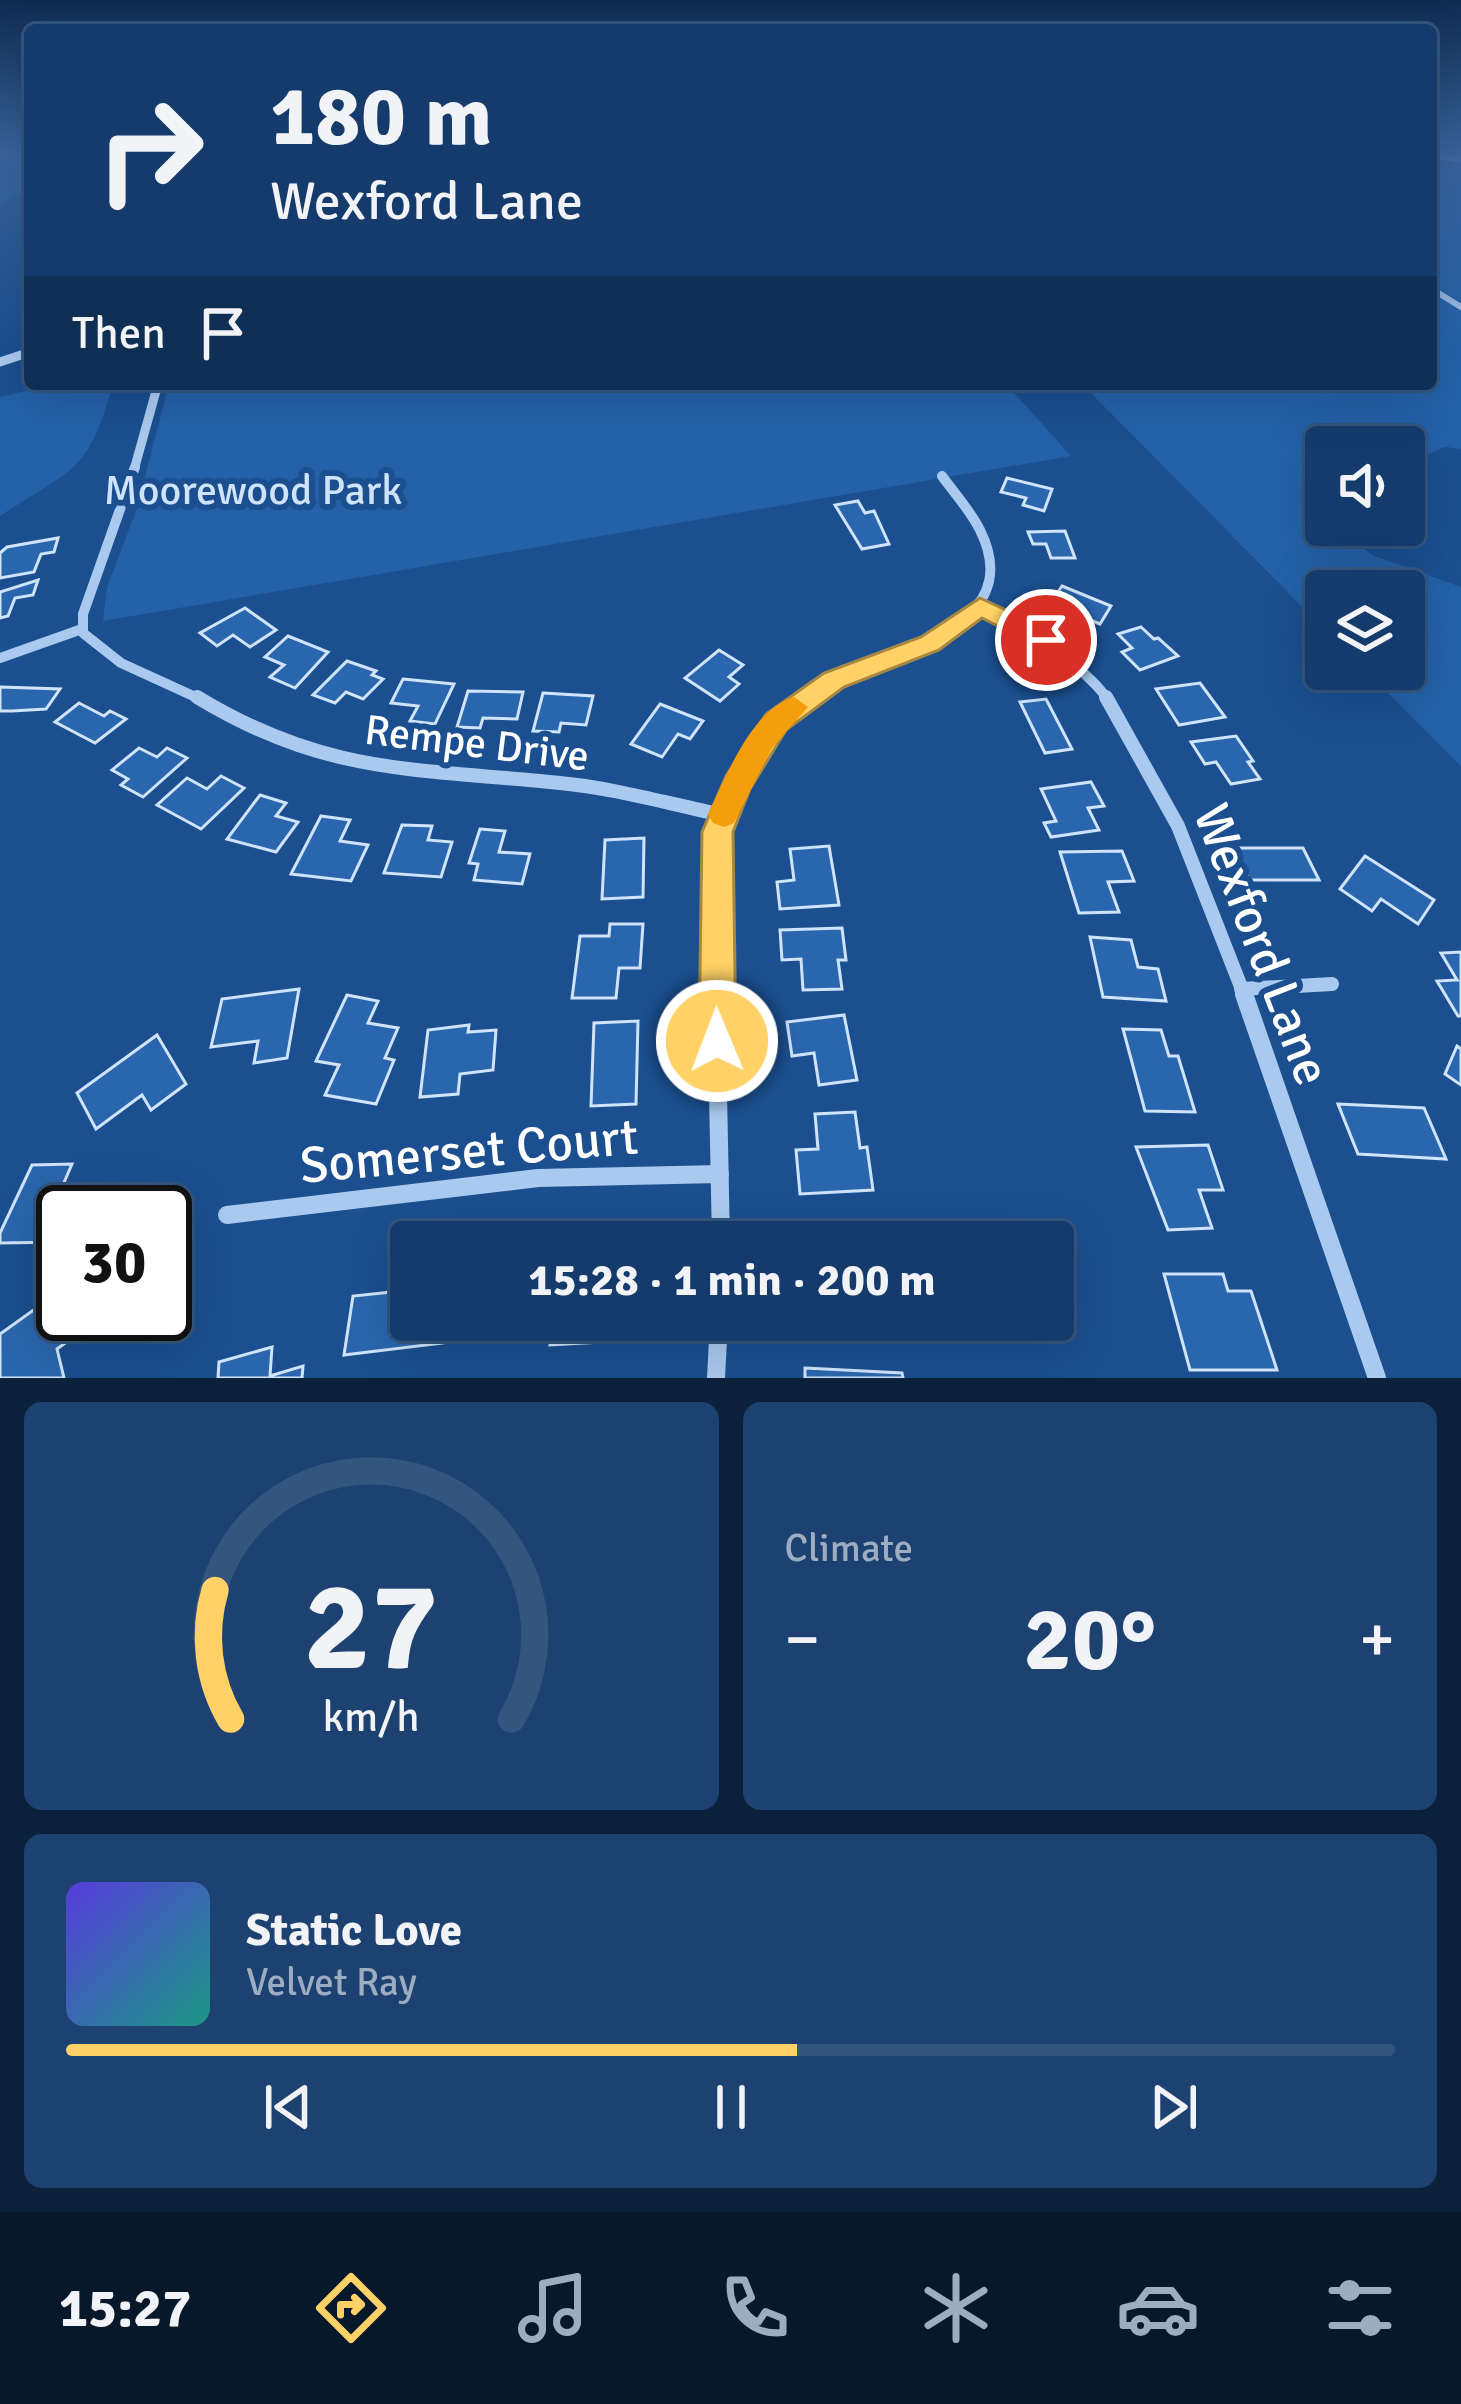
<!DOCTYPE html>
<meta charset="utf-8">
<style>
:root{--surface:#143b6b;--page:#1d4271;--text:#f1f3f6;--muted:#9dadc1;--line:#33557e;--accent:#ffd166}
body{margin:0;font-family:Signika,sans-serif;background:var(--page);color:var(--text);height:100vh;display:flex;flex-direction:column;font-size:45px;white-space:nowrap}
*{box-sizing:border-box;margin:0}
p{font-size:39px;color:var(--muted)}
.icon{flex:none;width:66px;height:66px;fill:none;stroke:currentColor;stroke-width:2;stroke-linecap:round;stroke-linejoin:round}
.map{position:relative;height:1378px;overflow:hidden}
.side{display:flex;flex-direction:column;gap:24px;padding:24px;background:#0b203b;flex:1}
.side>*{flex:none}
.banner{position:absolute;left:24px;top:24px;width:1413px;height:366px;border-radius:12px;box-shadow:0 12px 48px #0002,0 0 0 3px var(--line);background:#143b6b;color:var(--text);overflow:hidden}
.controls{position:absolute;left:1305px;top:426px;display:grid;gap:24px}
.controls a{display:grid;place-items:center;width:120px;height:120px;border-radius:12px;background:var(--surface);box-shadow:0 12px 48px #0002,0 0 0 3px var(--line);font-size:60px}
.speed{position:absolute;left:36px;top:1185px;display:flex;gap:24px;font-size:60px;font-weight:700;text-align:center}
.speed>*{display:grid;place-content:center;width:156px;height:156px;border-radius:50%;background:var(--surface);box-shadow:0 12px 48px #0002,0 0 0 3px var(--line);line-height:1}
.speed .limit{border:6px solid #111;border-radius:18px;background:#fff;color:#111}
.pin{position:absolute;display:grid;place-items:center;width:102px;height:102px;color:#fff;margin:-51px;border:6px solid #fff;border-radius:50%;box-shadow:0 3px 12px #0007}
.me{position:absolute;width:132px;margin:-66px;rotate:359deg;stroke-linejoin:round;filter:drop-shadow(0 0 9px #0008)}
.turn{display:flex;align-items:center;gap:42px;height:252px;padding:0 48px;font-size:54px}
.turn .icon{width:156px;height:156px;stroke-width:2.5}
.turn b{display:block;font-size:84px;line-height:102px}
.then{display:flex;align-items:center;height:114px;padding:0 48px;background:#0003;gap:24px;font-size:45px}
.big{font-size:90px;font-weight:800;line-height:1.1}
.side .tile{flex:1;display:flex;flex-direction:column;justify-content:center;gap:18px;min-width:0;padding:0 42px;border-radius:18px;background:var(--page)}
.side .dial{align-items:center;gap:0}
.dial svg{height:312px;overflow:visible;fill:none;stroke:var(--line);stroke-width:7;stroke-linecap:round;text-anchor:middle}
.dial text{fill:var(--text);stroke:none}
.song{display:flex;align-items:center;gap:36px}
.cover{width:144px;height:144px;border-radius:18px;background:linear-gradient(135deg,hsl(250 70% 55%),hsl(170 70% 35%))}
.played{height:12px;border-radius:6px;background:linear-gradient(90deg,var(--accent) 55%,var(--line) 55%)}
.keys{display:flex;justify-content:space-around;direction:ltr}
.heat{display:flex;justify-content:space-between;align-items:center;font-size:66px;direction:ltr}
.side .tiles{flex:1;display:grid;gap:24px;grid-template-columns:1fr 1fr}
.tile:last-child{grid-column:span 2}
.trip{position:absolute;left:390px;top:1221px;width:684px;height:120px;border-radius:12px;background:var(--surface);box-shadow:0 12px 48px #0002,0 0 0 3px var(--line);font-weight:800;line-height:120px;text-align:center}
.tabs{display:flex;height:192px;justify-content:space-around;align-items:center;background:#08182b;color:var(--muted)}
.tabs .icon{width:84px;height:84px}
.tabs .active{color:var(--accent)}
.tabs b{font-size:54px;color:var(--text)}
.map>svg:first-child{display:block}
.green{fill:#2461a8}
.building{fill:#2a66ad;stroke:#cfe3fa;stroke-width:3}
.lines{fill:none;stroke-linecap:round;stroke-linejoin:round}
.lane-far1{stroke:#a9c9ee;stroke-width:4.5}
.lane{stroke:#a9c9ee;stroke-width:6}
.street-far3{stroke:#a9c9ee;stroke-width:9}
.street-far2{stroke:#a9c9ee;stroke-width:10}
.street-far1{stroke:#a9c9ee;stroke-width:14}
.street{stroke:#a9c9ee;stroke-width:18}
.secondary{fill:#d6e6fa;fill-rule:evenodd}
.route{fill:#ffd166;stroke:#a68842;stroke-width:3}
.slow{fill:#f59e0b}
.labels{text-anchor:middle;stroke-width:12;stroke-linejoin:round;paint-order:stroke}
.park-label{font-size:42px;fill:#cfe3fa;stroke:#1b4f8f}
.street-label{font-size:42px;fill:#fff;stroke:#1b4f8f}
.near-street-label{font-size:51px;fill:#fff;stroke:#1b4f8f}
</style>
<div class="map">
<svg width="1461" height="1378" viewBox="0 0 1461 1378">
<rect width="100%" height="100%" fill="#1b4f8f"/>
<!-- green -->
<g class="green">
<polygon points="0,153 30,153 30,187 0,205"/>
<polygon points="1431,163 1461,166 1461,449 1445,447 1404,464 1404,447 1326,447 1326,525 1336,525 1372,555 1461,587 1461,766 1364,669 1404,669 1404,591 1326,591 1326,631 1082,384 1431,384 1431,308 1435,308 1431,304"/>
<path d="M 57,384 L 113,384 C 88,474 73,468 0,516 L 0,397 Z"/>
<polygon points="169,384 1006,384 1071,456 103,621 107,587 136,511"/>
</g>
<!-- building -->
<g class="building">
<polygon points="1007,478 1052,489 1044,511 1023,505 1026,498 1001,492"/>
<polygon points="858,501 865,513 874,511 889,544 862,549 835,505"/>
<polygon points="1065,531 1075,558 1051,558 1046,544 1033,544 1028,532"/>
<polygon points="58,538 54,552 41,554 34,572 0,578 0,553 7,547"/>
<polygon points="38,580 33,595 15,598 8,616 0,618 0,592"/>
<polygon points="1062,586 1111,606 1100,624 1050,603"/>
<polygon points="245,608 276,630 250,647 233,635 217,646 200,633"/>
<polygon points="1141,627 1154,639 1158,638 1178,656 1140,670 1122,652 1132,648 1118,634"/>
<polygon points="288,636 328,652 295,688 270,677 284,665 265,657"/>
<polygon points="719,650 743,665 729,677 739,684 720,701 685,678"/>
<polygon points="347,661 376,671 372,675 383,679 363,699 346,692 335,703 313,695"/>
<polygon points="403,679 454,684 435,724 410,721 418,706 391,703"/>
<polygon points="1200,683 1225,717 1179,725 1156,689"/>
<polygon points="0,687 60,689 46,709 12,711 0,711"/>
<polygon points="468,691 523,692 517,719 483,718 480,728 457,727"/>
<polygon points="543,693 593,696 586,725 561,723 559,732 533,731"/>
<polygon points="1046,699 1072,749 1045,753 1020,702"/>
<polygon points="79,703 104,716 110,711 126,719 95,743 55,722"/>
<polygon points="660,704 703,721 690,739 678,734 662,757 631,744"/>
<polygon points="1236,736 1253,761 1248,762 1260,779 1231,784 1216,762 1205,764 1191,742"/>
<polygon points="139,748 157,757 167,748 187,758 143,797 121,785 128,779 112,770"/>
<polygon points="221,776 244,788 201,829 157,805 187,778 207,789"/>
<polygon points="1091,782 1104,806 1088,808 1099,830 1051,837 1044,823 1056,821 1041,789"/>
<polygon points="260,795 286,803 276,816 298,822 276,852 227,839"/>
<polygon points="321,816 350,820 340,841 368,845 351,881 291,874"/>
<polygon points="402,825 432,826 428,840 452,842 441,877 384,873"/>
<polygon points="480,829 505,831 499,852 530,854 522,884 474,880 478,864 469,863"/>
<polygon points="644,838 643,897 602,899 605,840"/>
<polygon points="829,846 839,905 780,909 777,882 794,880 790,849"/>
<polygon points="1235,848 1303,848 1319,880 1249,880"/>
<polygon points="1122,851 1134,881 1108,882 1119,912 1079,913 1060,852"/>
<polygon points="1365,856 1434,900 1418,924 1381,899 1372,911 1340,889"/>
<polygon points="610,924 643,924 640,968 619,968 616,998 572,998 580,936 609,936"/>
<polygon points="842,928 846,960 838,960 842,989 803,990 801,959 782,960 780,930"/>
<polygon points="1090,937 1131,940 1138,967 1158,969 1166,1001 1103,997"/>
<polygon points="1461,952 1461,1016 1458,1016 1437,981 1457,980 1441,953"/>
<polygon points="299,989 287,1058 254,1063 258,1041 211,1047 222,999"/>
<polygon points="347,995 378,1001 368,1023 398,1028 385,1058 394,1060 376,1104 325,1095 339,1065 316,1061"/>
<polygon points="844,1015 857,1080 819,1085 814,1053 792,1056 787,1022"/>
<polygon points="638,1021 636,1104 591,1106 594,1023"/>
<polygon points="469,1025 468,1032 496,1030 493,1070 460,1074 458,1094 420,1097 428,1030"/>
<polygon points="1123,1029 1161,1030 1169,1056 1178,1056 1195,1112 1145,1111"/>
<polygon points="157,1035 186,1084 151,1110 142,1095 96,1129 77,1093"/>
<polygon points="1457,1046 1461,1049 1461,1085 1445,1074"/>
<polygon points="1338,1104 1424,1108 1446,1159 1358,1154"/>
<polygon points="855,1112 860,1148 867,1147 873,1190 800,1194 796,1150 818,1149 815,1114"/>
<polygon points="1208,1145 1223,1190 1199,1190 1212,1228 1168,1230 1136,1147"/>
<polygon points="72,1164 57,1199 88,1198 82,1212 63,1212 63,1242 0,1243 0,1233 32,1165"/>
<polygon points="877,1223 879,1242 803,1242 802,1226"/>
<polygon points="1164,1274 1223,1274 1228,1291 1251,1291 1277,1370 1190,1370"/>
<polygon points="63,1289 63,1314 77,1314 82,1331 57,1349 64,1378 0,1378 0,1334"/>
<polygon points="411,1290 411,1320 445,1320 443,1343 344,1355 353,1296"/>
<polygon points="552,1320 602,1320 601,1342 550,1345"/>
<polygon points="272,1347 270,1376 303,1366 302,1378 218,1378 219,1362"/>
<polygon points="805,1368 902,1373 903,1378 805,1378"/>
</g>
<g class="lines">
<!-- lane-far1 -->
<polyline class="lane-far1" points="1431,289 1437,292"/>
<!-- lane -->
<polyline class="lane" points="1432,289 1461,307"/>
<!-- street-far3 -->
<g class="street-far3">
<polyline points="0,362 30,352"/>
<polyline points="134,470 158,384"/>
</g>
<!-- street-far2 -->
<g class="street-far2">
<polyline points="135,467 83,614 83,633 121,663 202,700"/>
<path d="M 980,607 C 1030,632 1073,655 1109,700"/>
<polyline points="0,658 82,629"/>
<path d="M 804,700 C 863,654 1034,639 980,530 C 970,510 955,494 942,476"/>
</g>
<!-- street-far1 -->
<g class="street-far1">
<path d="M 197,697 C 327,776 417,768 560,783 C 614,788 669,804 723,815"/>
<polyline points="1106,697 1178,826 1245,997"/>
<polyline points="1241,989 1332,984"/>
<path d="M 716,997 C 714,872 702,786 808,697"/>
</g>
<!-- street -->
<g class="street">
<polyline points="716,994 721,1242"/>
<polyline points="1244,994 1377,1378"/>
<polyline points="227,1215 538,1178 720,1174"/>
<polyline points="716,1378 719,1320"/>
</g>
<!-- secondary -->
<polygon class="secondary" points="1431,153 1461,156 1461,162 1431,159"/>
</g>
<!-- sky -->
<linearGradient id="sky" x2="0" y2="1"><stop stop-color="#0f2b4f"/><stop offset="0.44" stop-color="#39639b"/><stop offset="1" stop-color="#39639b" stop-opacity="0"/></linearGradient>
<rect width="1461" height="346" fill="url(#sky)"/>
<!-- route -->
<polygon class="route" points="980,598 1056,633 1059,640 1056,646 1037,646 982,618 939,650 844,687 786,730 750,789 733,832 736,1041 730,1054 717,1060 704,1054 699,1041 702,832 726,776 766,714 824,673 921,637"/>
<!-- slow -->
<path class="slow" d="M 794,697 L 808,707 L 772,748 L 734,823 L 724,827 L 713,823 L 708,814 C 727,776 750,711 794,697 Z"/>
<g class="labels">
<!-- park labels -->
<g class="park-label">
<text x="253" y="504">Moorewood Park</text>
</g>
<!-- street labels -->
<g class="street-label">
<text transform="translate(477 742) rotate(7)" y="15">Rempe Drive</text>
</g>
<!-- near-street labels -->
<g class="near-street-label">
<text transform="translate(1263 944) rotate(69)" y="18">Wexford Lane</text>
<text transform="translate(469 1150) rotate(-5)" y="18">Somerset Court</text>
</g>
</g>
</svg>
<div class="controls">
<a><svg class="icon" aria-label="sound" viewBox="0 0 24 24"><path d="M4 9h4l5-4v14l-5-4H4zM17 9q2 3 0 6"/></svg></a>
<a><svg class="icon" aria-label="layers" viewBox="0 0 24 24"><path d="M12 4l9 5-9 5-9-5zM3 14l9 5 9-5"/></svg></a>
</div>
<div class="speed"><div class="limit">30</div></div>
<div class="pin" style="left:1046px;top:640px;background:#d93025"><svg class="icon" aria-label="arrive" viewBox="0 0 24 24"><path d="M6 21V4h12l-3 4 3 4H6"/></svg></div>
<svg class="me" style="left:717px;top:1041px" viewBox="-20 -20 40 40"><circle r="17" fill="#ffd166" stroke="#fff" stroke-width="3"/><path d="M0-11L8 9 0 5-8 9z" fill="#fff"/></svg>
<div class="trip">15:28 · 1 min · 200 m</div>
<div class="banner">
<div class="turn"><svg class="icon" aria-label="right" viewBox="0 0 24 24"><path d="M7 20v-9h11M14 6l5 5-5 5"/></svg><div><b>180 m</b>Wexford Lane</div></div>
<div class="then">Then<svg class="icon" aria-label="arrive" viewBox="0 0 24 24"><path d="M6 21V4h12l-3 4 3 4H6"/></svg></div>
</div>
</div>
<section class="side">
<div class="tiles">
<div class="tile dial"><svg viewBox="0 0 100 80">
<path d="M14 69A42 42 0 1 1 86 69"/>
<path d="M14 69A42 42 0 0 1 10 36" stroke="#ffd166"/>
<text x="50" y="56" font-size="32" font-weight="700">27</text>
<text x="50" y="72" font-size="11">km/h</text>
</svg></div>
<div class="tile"><p>Climate</p>
<div class="heat"><a>−</a><b class="big">20°</b><a>+</a></div>
</div>
<div class="tile">
<div class="song"><i class="cover"></i><div><b>Static Love</b><p>Velvet Ray</p></div></div>
<div class="played"></div>
<div class="keys"><svg class="icon" aria-label="previous" viewBox="0 0 24 24"><path d="M18 5L8 12l10 7zM5 5v14"/></svg><svg class="icon" aria-label="pause" viewBox="0 0 24 24"><path d="M8 5v14M16 5v14"/></svg><svg class="icon" aria-label="next" viewBox="0 0 24 24"><path d="M6 5l10 7-10 7zM19 5v14"/></svg></div>
</div>
</div>
</section>
<nav class="tabs">
<b>15:27</b>
<svg class="icon active" aria-label="directions" viewBox="0 0 24 24"><path d="M12 3l9 9-9 9-9-9zM9 14v-3h6M13 9l2 2-2 2"/></svg>
<svg class="icon" aria-label="music" viewBox="0 0 24 24"><path d="M9 18V5l10-2v13"/><circle cx="6" cy="18" r="3"/><circle cx="16" cy="16" r="3"/></svg>
<svg class="icon" aria-label="phone" viewBox="0 0 24 24"><path d="M5 4h4l2 5-3 2q2 4 5 5l2-3 5 2v4C11 20 4 13 5 4z"/></svg>
<svg class="icon" aria-label="climate" viewBox="0 0 24 24"><path d="M12 3v18M4 7l16 10M4 17L20 7"/></svg>
<svg class="icon" aria-label="car" viewBox="0 0 24 24"><path d="M5 17H2v-5l4-1 3-4h7l3 4 3 1v5h-3M9 17h6M6 11h13"/><circle cx="7" cy="17" r="2"/><circle cx="17" cy="17" r="2"/></svg>
<svg class="icon" aria-label="filters" viewBox="0 0 24 24"><path d="M4 7h16M4 17h16"/><circle cx="9" cy="7" r="2"/><circle cx="15" cy="17" r="2"/></svg>
</nav>
